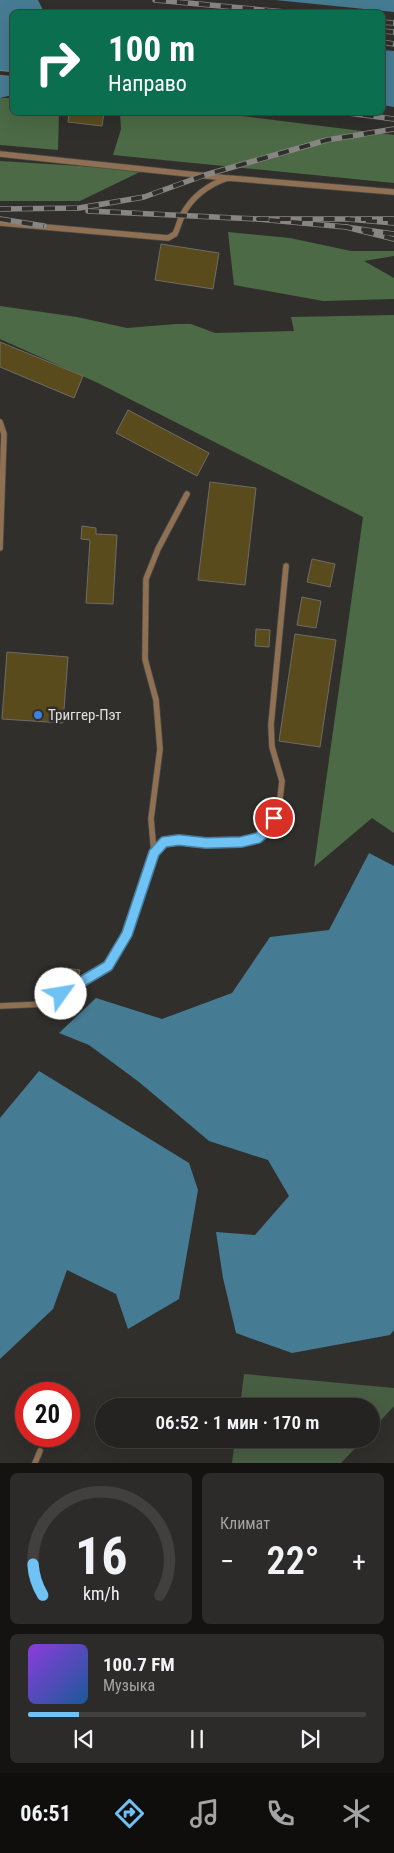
<!DOCTYPE html>
<html lang="ru">
<meta charset="utf-8">
<style>
:root{--surface:#252321;--page:#2d2b2a;--text:#f1f3f6;--muted:#a3a4a5;--line:#42403f;--accent:#6fc2f4}
body{margin:0;font-family:"Roboto Condensed",sans-serif;background:var(--page);color:var(--text);height:100vh;display:flex;flex-direction:column;font-size:19px;white-space:nowrap}
*{box-sizing:border-box;margin:0}
p{font-size:16px;color:var(--muted)}
.icon{flex:none;width:28px;height:28px;fill:none;stroke:currentColor;stroke-width:2;stroke-linecap:round;stroke-linejoin:round}
.map{position:relative;height:1463px;overflow:hidden}
.panel{display:flex;flex-direction:column;gap:10px;padding:10px;background:#141312;flex:1}
.panel>*{flex:none}
.guide{position:absolute;left:10px;top:10px;width:375px;height:105px;border-radius:8px;box-shadow:0 5px 20px #0002,0 0 0 1px var(--line);background:#0b6e4f;color:#fff;overflow:hidden}
.speed{position:absolute;left:15px;top:1382px;display:flex;gap:10px;font-size:25px;font-weight:700;text-align:center}
.speed>*{display:grid;place-content:center;width:65px;height:65px;border-radius:50%;background:var(--surface);box-shadow:0 5px 20px #0002,0 0 0 1px var(--line);line-height:1}
.speed .limit{border:8px solid #d22;background:#fff;color:#111}
.pin{position:absolute;display:grid;place-items:center;width:42px;height:42px;color:#fff;margin:-21px;border:2px solid #fff;border-radius:50%;box-shadow:0 1px 5px #0007}
.me{position:absolute;width:55px;margin:-28px;rotate:58deg;stroke-linejoin:round;filter:drop-shadow(0 0 4px #0008)}
.turn{display:flex;align-items:center;gap:18px;height:105px;padding:0 15px;font-size:22px}
.turn .icon{width:65px;height:65px;stroke-width:2.5}
.turn b{display:block;font-size:35px;line-height:42px}
.big{font-size:38px;font-weight:600;line-height:1.1}
.panel .tile{flex:1;display:flex;flex-direction:column;justify-content:center;gap:8px;min-width:0;padding:0 18px;border-radius:8px;background:var(--page)}
.panel .dial{align-items:center;gap:0}
.dial svg{height:130px;overflow:visible;fill:none;stroke:var(--line);stroke-width:7;stroke-linecap:round;text-anchor:middle}
.dial text{fill:var(--text);stroke:none}
.song{display:flex;align-items:center;gap:15px}
.cover{width:60px;height:60px;border-radius:8px;background:linear-gradient(135deg,hsl(270 70% 55%),hsl(210 70% 35%))}
.played{height:5px;border-radius:2px;background:linear-gradient(90deg,var(--accent) 15%,var(--line) 15%)}
.keys{display:flex;justify-content:space-around;direction:ltr}
.heat{display:flex;justify-content:space-between;align-items:center;font-size:28px;direction:ltr}
.panel .tiles{flex:1;display:grid;gap:10px;grid-template-columns:1fr 1fr}
.tile:last-child{grid-column:span 2}
.trip{position:absolute;left:95px;top:1398px;width:285px;height:50px;border-radius:25px;background:var(--surface);box-shadow:0 5px 20px #0002,0 0 0 1px var(--line);font-weight:600;line-height:50px;text-align:center}
.tab-bar{display:flex;height:80px;justify-content:space-around;align-items:center;background:#0f0e0d;color:var(--muted)}
.tab-bar .icon{width:35px;height:35px}
.tab-bar .current{color:var(--accent)}
.tab-bar b{font-size:22px;color:var(--text)}
.map>svg:first-child{display:block}
.green{fill:#485e43}
.forest{fill:#4c6a45}
.water{fill:#467c93}
.building{fill:#5a4b1c;stroke:#6d6c68}
.lines{fill:none;stroke-linecap:round;stroke-linejoin:round}
.lane-casing{stroke:#4d4b48;stroke-width:7}
.lane{stroke:#8f7053;stroke-width:5.5}
.rail-casing{stroke:#878683;stroke-width:5.5}
.rail{stroke:#312f2c;stroke-width:4;stroke-dasharray:11;stroke-linecap:butt}
.route-casing{stroke:#487e9f;stroke-width:12}
.route{stroke:#6fc2f4;stroke-width:9}
.shop-dot{fill:#3f7fe0;stroke:#312f2c;stroke-width:2}
.labels{text-anchor:middle;stroke-width:5;stroke-linejoin:round;paint-order:stroke}
.poi-label{font-size:15px;fill:#e0dfdd;stroke:#312f2c;text-anchor:start}
</style>
<div class="map">
<svg width="394" height="1463" viewBox="0 0 394 1463">
<rect width="100%" height="100%" fill="#312f2c"/>
<!-- green -->
<g class="green">
<polygon points="244,1374 394,1388 394,1406 371,1431 371,1406 240,1406"/>
<polygon points="235,1439 364,1439 341,1463 232,1463"/>
</g>
<!-- forest -->
<g class="forest">
<polygon points="0,98 12,98 12,112 59,113 58,150 0,145"/>
<polygon points="120,113 217,113 394,135 394,183 113,155 121,129"/>
<polygon points="0,161 144,170 80,201 0,201"/>
<polygon points="228,232 290,238 351,251 394,251 394,256 364,261 394,278 394,299 323,301 234,285"/>
<polygon points="0,306 77,317 127,328 176,324 191,324 215,333 294,331 291,317 394,315 394,833 372,818 314,867 363,517 98,383 0,339"/>
</g>
<!-- water -->
<g class="water">
<polygon points="0,0 38,0 44,12 12,12 12,95 0,98"/>
<polygon points="275,0 394,0 394,12"/>
<polygon points="382,50 394,51 394,107 383,105"/>
<polygon points="369,853 394,866 394,1330 390,1335 292,1353 236,1333 223,1278 216,1232 255,1235 289,1196 268,1160 209,1141 139,1082 89,1045 59,1033 96,998 162,1019 232,993 270,937 329,930"/>
<polygon points="39,1071 189,1163 198,1190 179,1299 128,1329 116,1294 67,1270 53,1309 0,1359 0,1118"/>
</g>
<!-- building -->
<g class="building">
<polygon points="69,112 104,112 102,126 68,122"/>
<polygon points="161,244 219,253 213,289 155,280"/>
<polygon points="0,342 83,376 74,398 0,367"/>
<polygon points="128,410 209,453 197,476 116,433"/>
<polygon points="210,482 256,488 245,585 198,580"/>
<polygon points="82,526 96,528 96,534 117,535 113,604 86,603 90,540 81,539"/>
<polygon points="312,559 335,564 330,587 307,582"/>
<polygon points="302,597 321,601 316,628 297,625"/>
<polygon points="256,629 270,630 269,647 255,646"/>
<polygon points="295,634 336,640 320,747 279,741"/>
<polygon points="7,652 68,657 63,723 2,719"/>
<polygon points="65,968 80,970 78,981 64,979"/>
</g>
<g class="lines">
<defs>
<g id="lane">
<polyline points="0,154 226,178"/>
<path d="M 0,223 L 168,238 L 175,234 C 178,228 179,222 182,216 C 191,197 209,184 228,178 L 394,192"/>
<polyline points="0,422 4,434 0,548"/>
<polyline points="154,853 151,819 160,749 156,700 145,659 146,579 158,549 187,494"/>
<polyline points="0,1006 45,1004 108,965 127,934 154,853 164,842 179,840 205,843 241,842 258,838 268,829 279,808 282,781 272,747 271,725 286,566"/>
<polyline points="35,1463 40,1451"/>
</g>
</defs>
<!-- lane casing -->
<use href="#lane" class="lane-casing"/>
<!-- lane -->
<use href="#lane" class="lane"/>
<defs>
<g id="rail">
<polyline points="155,0 285,12"/>
<polyline points="382,22 394,23"/>
<polyline points="382,31 394,32"/>
<polyline points="382,42 394,44"/>
<polyline points="0,73 12,74"/>
<polyline points="341,112 394,119"/>
<polyline points="0,209 79,208 144,197 205,175 327,140 394,129"/>
<polyline points="88,211 258,219"/>
<polyline points="0,219 44,226"/>
<polyline points="394,219 347,219 394,223"/>
<polyline points="346,227 258,219 347,219"/>
<polyline points="394,234 346,227 394,239"/>
</g>
</defs>
<!-- rail casing -->
<use href="#rail" class="rail-casing"/>
<!-- rail -->
<use href="#rail" class="rail"/>
</g>
<g class="lines">
<defs>
<polyline id="route" points="61,994 108,966 127,934 154,853 164,842 179,840 206,843 241,842 258,838 268,829 274,818"/>
</defs>
<!-- route casing -->
<use href="#route" class="route-casing"/>
<!-- route -->
<use href="#route" class="route"/>
</g>
<!-- markers -->
<circle class="shop-dot" cx="38" cy="715" r="5"/>
<g class="labels">
<!-- poi labels -->
<g class="poi-label">
<text x="48" y="720">Триггер-Пэт</text>
</g>
</g>
</svg>
<div class="speed"><div class="limit">20</div></div>
<div class="pin" style="left:274px;top:818px;background:#d93025"><svg class="icon" aria-label="arrive" viewBox="0 0 24 24"><path d="M6 21V4h12l-3 4 3 4H6"/></svg></div>
<svg class="me" style="left:61px;top:994px" viewBox="-20 -20 40 40"><circle r="19" fill="#fff"/><path d="M0-13L10 11 0 6-10 11z" fill="#6fc2f4"/></svg>
<div class="trip">06:52 · 1 мин · 170 m</div>
<div class="guide">
<div class="turn"><svg class="icon" aria-label="right" viewBox="0 0 24 24"><path d="M7 20v-9h11M14 6l5 5-5 5"/></svg><div><b>100 m</b>Направо</div></div>
</div>
</div>
<section class="panel">
<div class="tiles">
<div class="tile dial"><svg viewBox="0 0 100 80">
<path d="M14 69A42 42 0 1 1 86 69"/>
<path d="M14 69A42 42 0 0 1 8 50" stroke="#6fc2f4"/>
<text x="50" y="56" font-size="32" font-weight="700">16</text>
<text x="50" y="72" font-size="11">km/h</text>
</svg></div>
<div class="tile"><p>Климат</p>
<div class="heat"><a>−</a><b class="big">22°</b><a>+</a></div>
</div>
<div class="tile">
<div class="song"><i class="cover"></i><div><b>100.7 FM</b><p>Музыка</p></div></div>
<div class="played"></div>
<div class="keys"><svg class="icon" aria-label="previous" viewBox="0 0 24 24"><path d="M18 5L8 12l10 7zM5 5v14"/></svg><svg class="icon" aria-label="pause" viewBox="0 0 24 24"><path d="M8 5v14M16 5v14"/></svg><svg class="icon" aria-label="next" viewBox="0 0 24 24"><path d="M6 5l10 7-10 7zM19 5v14"/></svg></div>
</div>
</div>
</section>
<nav class="tab-bar">
<b>06:51</b>
<svg class="icon current" aria-label="directions" viewBox="0 0 24 24"><path d="M12 3l9 9-9 9-9-9zM9 14v-3h6M13 9l2 2-2 2"/></svg>
<svg class="icon" aria-label="music" viewBox="0 0 24 24"><path d="M9 18V5l10-2v13"/><circle cx="6" cy="18" r="3"/><circle cx="16" cy="16" r="3"/></svg>
<svg class="icon" aria-label="phone" viewBox="0 0 24 24"><path d="M5 4h4l2 5-3 2q2 4 5 5l2-3 5 2v4C11 20 4 13 5 4z"/></svg>
<svg class="icon" aria-label="climate" viewBox="0 0 24 24"><path d="M12 3v18M4 7l16 10M4 17L20 7"/></svg>
</nav>
